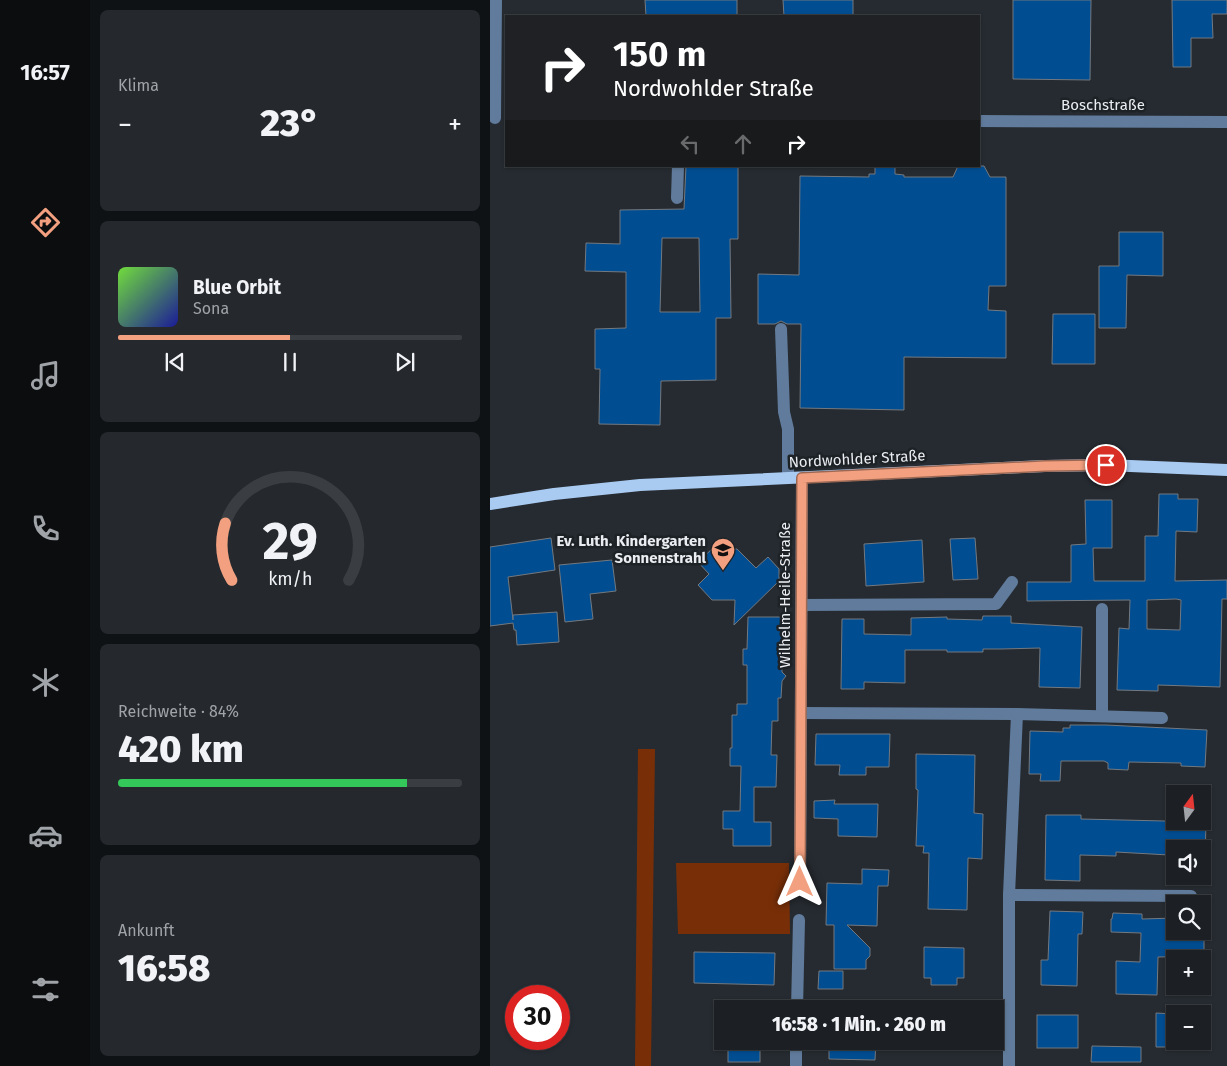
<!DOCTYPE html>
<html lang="de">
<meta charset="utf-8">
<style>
:root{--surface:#1c2025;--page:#25282d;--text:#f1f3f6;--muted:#a0a3a7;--line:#3a3e42;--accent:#f2a07f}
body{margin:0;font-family:"Fira Sans",sans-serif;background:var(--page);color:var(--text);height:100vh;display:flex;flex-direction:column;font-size:19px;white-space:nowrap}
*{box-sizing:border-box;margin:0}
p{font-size:16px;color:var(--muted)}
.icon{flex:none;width:28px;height:28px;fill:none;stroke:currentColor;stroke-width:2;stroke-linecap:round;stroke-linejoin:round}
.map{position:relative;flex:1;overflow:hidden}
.side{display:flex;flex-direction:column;gap:10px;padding:10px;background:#0f1214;width:400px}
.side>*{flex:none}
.top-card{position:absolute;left:15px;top:15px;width:475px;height:152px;border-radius:0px;box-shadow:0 1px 4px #0004,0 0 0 1px var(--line);background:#202124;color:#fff;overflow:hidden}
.needle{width:32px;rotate:15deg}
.tools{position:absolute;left:676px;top:785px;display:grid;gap:10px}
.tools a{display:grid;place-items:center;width:45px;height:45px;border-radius:0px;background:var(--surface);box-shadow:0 1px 4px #0004,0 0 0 1px var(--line);font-size:25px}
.speed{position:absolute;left:15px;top:985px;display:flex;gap:10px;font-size:25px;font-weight:700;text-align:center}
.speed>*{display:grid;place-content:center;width:65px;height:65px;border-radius:50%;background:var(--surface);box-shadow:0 1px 4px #0004,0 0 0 1px var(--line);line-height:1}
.speed .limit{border:8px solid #d22;background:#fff;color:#111}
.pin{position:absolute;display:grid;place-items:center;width:42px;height:42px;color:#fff;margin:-21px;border:2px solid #fff;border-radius:50%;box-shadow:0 1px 5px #0007}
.me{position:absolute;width:55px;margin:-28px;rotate:0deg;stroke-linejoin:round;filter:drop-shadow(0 0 4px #0008)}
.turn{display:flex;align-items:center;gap:18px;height:105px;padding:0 25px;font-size:22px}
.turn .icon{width:65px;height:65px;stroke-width:2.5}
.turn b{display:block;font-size:35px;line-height:42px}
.lanes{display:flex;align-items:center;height:48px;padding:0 25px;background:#0003;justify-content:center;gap:25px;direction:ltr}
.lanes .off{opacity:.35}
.big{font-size:38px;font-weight:800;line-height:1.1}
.side .tile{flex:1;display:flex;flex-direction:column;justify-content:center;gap:8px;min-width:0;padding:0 18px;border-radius:8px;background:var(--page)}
.side .dial{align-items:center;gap:0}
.dial svg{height:130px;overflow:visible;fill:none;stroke:var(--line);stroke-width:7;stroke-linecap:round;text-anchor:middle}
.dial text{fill:var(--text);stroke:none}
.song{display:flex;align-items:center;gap:15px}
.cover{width:60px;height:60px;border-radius:8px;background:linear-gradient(135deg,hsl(100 70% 55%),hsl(240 70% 35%))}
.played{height:5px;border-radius:2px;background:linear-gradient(90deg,var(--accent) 50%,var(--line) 50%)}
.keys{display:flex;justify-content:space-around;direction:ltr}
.heat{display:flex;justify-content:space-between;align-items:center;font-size:28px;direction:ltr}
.charge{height:8px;border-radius:4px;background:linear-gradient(90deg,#34c759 84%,var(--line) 0)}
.trip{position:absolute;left:224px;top:1000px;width:290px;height:50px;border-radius:0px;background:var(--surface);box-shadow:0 1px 4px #0004,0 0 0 1px var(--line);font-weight:800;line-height:50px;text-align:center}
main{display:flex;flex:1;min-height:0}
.tab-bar{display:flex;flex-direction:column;width:90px;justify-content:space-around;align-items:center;background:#0b0d0f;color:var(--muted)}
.tab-bar .icon{width:35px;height:35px}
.tab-bar .on{color:var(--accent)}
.tab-bar b{font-size:22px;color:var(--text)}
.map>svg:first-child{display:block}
.green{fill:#782f08}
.building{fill:#004d91;stroke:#737980;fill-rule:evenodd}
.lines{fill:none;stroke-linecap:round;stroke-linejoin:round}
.minor{stroke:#607b9b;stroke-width:12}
.major{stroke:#a9cbf2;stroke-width:12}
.route-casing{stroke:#9d6853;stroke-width:12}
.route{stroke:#f2a07f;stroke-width:9}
.labels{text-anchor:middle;stroke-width:5;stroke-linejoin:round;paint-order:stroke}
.street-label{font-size:15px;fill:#eaedf1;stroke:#1d2227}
.poi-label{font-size:15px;font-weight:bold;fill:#eaedf1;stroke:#1d2227;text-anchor:end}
</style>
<main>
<nav class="tab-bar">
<b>16:57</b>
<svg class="icon on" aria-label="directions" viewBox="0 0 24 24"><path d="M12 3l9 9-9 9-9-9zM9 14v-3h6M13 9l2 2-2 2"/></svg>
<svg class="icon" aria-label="music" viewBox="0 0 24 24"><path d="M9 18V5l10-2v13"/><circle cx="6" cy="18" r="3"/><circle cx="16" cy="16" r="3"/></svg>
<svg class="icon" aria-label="phone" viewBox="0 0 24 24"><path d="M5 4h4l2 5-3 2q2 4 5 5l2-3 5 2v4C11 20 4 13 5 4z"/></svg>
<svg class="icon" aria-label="climate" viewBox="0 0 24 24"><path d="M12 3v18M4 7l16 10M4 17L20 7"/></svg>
<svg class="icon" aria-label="car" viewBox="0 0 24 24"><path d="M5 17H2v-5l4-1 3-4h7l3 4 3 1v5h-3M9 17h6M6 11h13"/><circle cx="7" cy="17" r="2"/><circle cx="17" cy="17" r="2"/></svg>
<svg class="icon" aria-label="filters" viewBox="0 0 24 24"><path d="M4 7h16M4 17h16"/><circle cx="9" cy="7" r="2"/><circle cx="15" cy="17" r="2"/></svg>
</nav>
<section class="side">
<div class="tile"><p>Klima</p>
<div class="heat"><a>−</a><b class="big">23°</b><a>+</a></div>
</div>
<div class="tile">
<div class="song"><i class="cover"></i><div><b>Blue Orbit</b><p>Sona</p></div></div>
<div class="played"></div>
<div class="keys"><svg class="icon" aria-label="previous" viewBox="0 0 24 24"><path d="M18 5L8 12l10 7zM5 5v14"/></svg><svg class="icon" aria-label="pause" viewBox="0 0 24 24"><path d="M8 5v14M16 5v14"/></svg><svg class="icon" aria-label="next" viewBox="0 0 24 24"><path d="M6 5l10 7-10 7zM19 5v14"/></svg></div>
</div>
<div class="tile dial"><svg viewBox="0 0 100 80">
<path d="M14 69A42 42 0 1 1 86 69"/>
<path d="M14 69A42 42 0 0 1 10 34" stroke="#f2a07f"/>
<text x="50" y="56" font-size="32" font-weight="700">29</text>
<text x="50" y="72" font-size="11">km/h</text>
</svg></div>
<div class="tile"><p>Reichweite · 84%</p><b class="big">420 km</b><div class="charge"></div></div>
<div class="tile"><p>Ankunft</p><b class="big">16:58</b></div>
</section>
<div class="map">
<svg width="737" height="1066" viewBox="0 0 737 1066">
<rect width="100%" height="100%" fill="#262b31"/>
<!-- green -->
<g class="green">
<polygon points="148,749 165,749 161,1066 145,1066"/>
<polygon points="186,863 299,863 300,934 188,934"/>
</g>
<!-- building -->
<g class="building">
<polygon points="155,0 247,0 247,16 156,16"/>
<polygon points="293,0 363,0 363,16 294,16"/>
<polygon points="523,0 601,0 600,80 523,79"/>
<polygon points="682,0 737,0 737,14 722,14 723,38 701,38 701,67 683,67"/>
<path d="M 196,166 L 248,166 L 248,239 L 240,239 L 241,318 L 226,318 L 226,380 L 171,381 L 170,425 L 109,424 L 110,369 L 105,369 L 105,329 L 136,328 L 136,272 L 95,271 L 96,243 L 130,244 L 130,210 L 194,209 ZM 172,238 L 209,238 L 210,312 L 170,312 Z"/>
<polygon points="385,166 405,166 405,174 414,175 414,177 463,177 468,166 494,166 500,177 516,177 516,286 499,286 498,310 516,311 516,358 414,357 414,410 310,408 311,324 297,324 291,321 285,324 268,324 268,274 309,275 310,176 379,177 379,174 385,174"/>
<polygon points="629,232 673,232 673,276 637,275 636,328 609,328 609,266 629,266"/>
<polygon points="563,314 605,314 605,364 562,364"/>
<path d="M 669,494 L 688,494 L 688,499 L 708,499 L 707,532 L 686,531 L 685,581 L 737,580 L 737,599 L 732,599 L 730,687 L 668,685 L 668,691 L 627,690 L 629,628 L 639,629 L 640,600 L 537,601 L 537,582 L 581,582 L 581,545 L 596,544 L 595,500 L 622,500 L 622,548 L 603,548 L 604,581 L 655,581 L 655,536 L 668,536 ZM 686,599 L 691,600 L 690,630 L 657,629 L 657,600 Z"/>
<polygon points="61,538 65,570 18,577 23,620 23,615 67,612 69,642 27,645 26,630 24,630 23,623 0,626 0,547"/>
<polygon points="485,538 488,579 463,580 460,539"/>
<polygon points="432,540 434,582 376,586 374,544"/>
<polygon points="223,548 247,549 266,568 278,557 289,569 289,581 244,625 245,600 222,600 208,585 219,574 208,562"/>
<polygon points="122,560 126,591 100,594 103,619 75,622 69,565"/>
<polygon points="493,616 521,616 521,623 592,627 590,688 549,687 550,648 511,649 493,649 493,652 457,652 457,650 415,650 415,683 374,682 374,689 351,689 352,619 374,619 374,634 421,635 421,618 457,617 457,619 492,620"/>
<polygon points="258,617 292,617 292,672 296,676 292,681 291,698 288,698 288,721 282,721 281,755 287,755 286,787 264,787 264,822 281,822 281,846 243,846 243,829 233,829 233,811 250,811 251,766 240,766 240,748 242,748 242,715 247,715 247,704 257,704 257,665 253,665 253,649 257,649"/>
<polygon points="580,725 616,725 717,730 715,767 691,766 691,763 639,762 638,770 618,769 618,763 614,761 571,761 570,781 550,781 551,774 539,774 540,731 573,732 573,728 580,728"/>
<polygon points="326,734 400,734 399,767 376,767 376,775 349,775 350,765 325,765"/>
<polygon points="426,754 485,755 484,813 493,814 492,859 478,858 477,910 438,909 439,853 433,853 434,846 426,846 428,790 426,789"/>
<polygon points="345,800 344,804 388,804 387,837 348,836 348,819 324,818 324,801"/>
<polygon points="556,815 591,815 591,819 716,822 715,861 712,861 712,849 685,849 685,860 679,860 679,855 626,852 626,856 590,855 590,881 555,880"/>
<polygon points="372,869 399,870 398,886 388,886 387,926 357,925 380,948 380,956 376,960 376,969 344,969 344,925 336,925 337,883 372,884"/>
<polygon points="560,911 593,912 592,934 588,934 587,986 551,985 551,960 558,960"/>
<polygon points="623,913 652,914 652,919 685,918 685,931 712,931 712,918 714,918 714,956 668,957 667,995 626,994 626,961 650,962 651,933 621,932 621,919 622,919"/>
<polygon points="434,947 474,948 474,978 467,978 467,985 441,985 441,978 434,978"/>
<polygon points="204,952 285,953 284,985 204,983"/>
<polygon points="329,971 353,971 353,989 328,989"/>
<polygon points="666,1013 685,1014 685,1047 666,1047"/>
<rect x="547" y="1015" width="41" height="33"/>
<rect x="238" y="1041" width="32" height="21"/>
<polygon points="339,1041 386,1041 385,1060 339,1059"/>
<polygon points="602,1046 651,1047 651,1062 601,1062"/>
</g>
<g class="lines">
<!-- minor -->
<g class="minor">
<polyline points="5,118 6,0"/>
<polyline points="489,121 737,122"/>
<polyline points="187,198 188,166"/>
<polyline points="291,329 294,412 298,429 298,478"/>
<polyline points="312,605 506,604 522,582"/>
<polyline points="612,609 612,716"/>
<polyline points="311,713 527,714 519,895 519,1066"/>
<polyline points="527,714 672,718"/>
<polyline points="310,882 312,478"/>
<polyline points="519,895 701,896"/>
<polyline points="307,1009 309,920"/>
<polyline points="306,1066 306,1041"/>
</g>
<!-- major -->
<polyline class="major" points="0,504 64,494 150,485 555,466 616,465 737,470"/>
</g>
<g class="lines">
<defs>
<polyline id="route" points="310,882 312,478 555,466 616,465"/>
</defs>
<!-- route casing -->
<use href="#route" class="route-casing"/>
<!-- route -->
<use href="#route" class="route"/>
</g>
<!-- icons -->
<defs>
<symbol id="school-pin" viewBox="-11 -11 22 30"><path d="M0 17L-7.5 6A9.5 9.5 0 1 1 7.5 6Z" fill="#f2a07f" stroke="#1d2227"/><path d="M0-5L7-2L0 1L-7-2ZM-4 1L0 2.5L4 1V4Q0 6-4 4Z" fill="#111"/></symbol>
</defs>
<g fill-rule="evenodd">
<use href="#school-pin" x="219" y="536" width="28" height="38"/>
</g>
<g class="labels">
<!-- street labels -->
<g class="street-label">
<text x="613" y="110">Boschstraße</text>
<text transform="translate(367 459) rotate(-3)" y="5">Nordwohlder Straße</text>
<text transform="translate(295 595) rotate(-90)" y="5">Wilhelm-Heile-Straße</text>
</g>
<!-- poi labels -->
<g class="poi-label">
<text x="216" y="546">Ev. Luth. Kindergarten<tspan x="216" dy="17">Sonnenstrahl</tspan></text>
</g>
</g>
</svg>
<div class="tools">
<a><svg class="needle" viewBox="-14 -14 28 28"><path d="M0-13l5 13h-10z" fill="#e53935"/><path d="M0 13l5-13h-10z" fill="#a0a3a7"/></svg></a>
<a><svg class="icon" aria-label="sound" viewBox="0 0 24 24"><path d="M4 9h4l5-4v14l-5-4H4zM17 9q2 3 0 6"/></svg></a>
<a><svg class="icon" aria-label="search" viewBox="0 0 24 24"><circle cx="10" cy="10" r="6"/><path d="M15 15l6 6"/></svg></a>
<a>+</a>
<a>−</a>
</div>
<div class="speed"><div class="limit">30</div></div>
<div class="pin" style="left:616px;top:465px;background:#d93025"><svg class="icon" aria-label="arrive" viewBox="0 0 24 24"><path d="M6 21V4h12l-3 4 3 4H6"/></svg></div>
<svg class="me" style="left:310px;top:882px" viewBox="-20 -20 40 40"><path d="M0-17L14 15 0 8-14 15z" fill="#f2a07f" stroke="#fff" stroke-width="4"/></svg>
<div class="trip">16:58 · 1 Min. · 260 m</div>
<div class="top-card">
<div class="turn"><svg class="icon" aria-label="right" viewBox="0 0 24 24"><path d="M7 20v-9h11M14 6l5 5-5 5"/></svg><div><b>150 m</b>Nordwohlder Straße</div></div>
<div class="lanes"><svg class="icon off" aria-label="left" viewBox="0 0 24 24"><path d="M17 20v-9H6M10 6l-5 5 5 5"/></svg><svg class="icon off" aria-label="ahead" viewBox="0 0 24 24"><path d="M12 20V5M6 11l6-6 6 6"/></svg><svg class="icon" aria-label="right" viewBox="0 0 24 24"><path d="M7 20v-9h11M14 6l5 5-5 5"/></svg></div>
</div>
</div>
</main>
